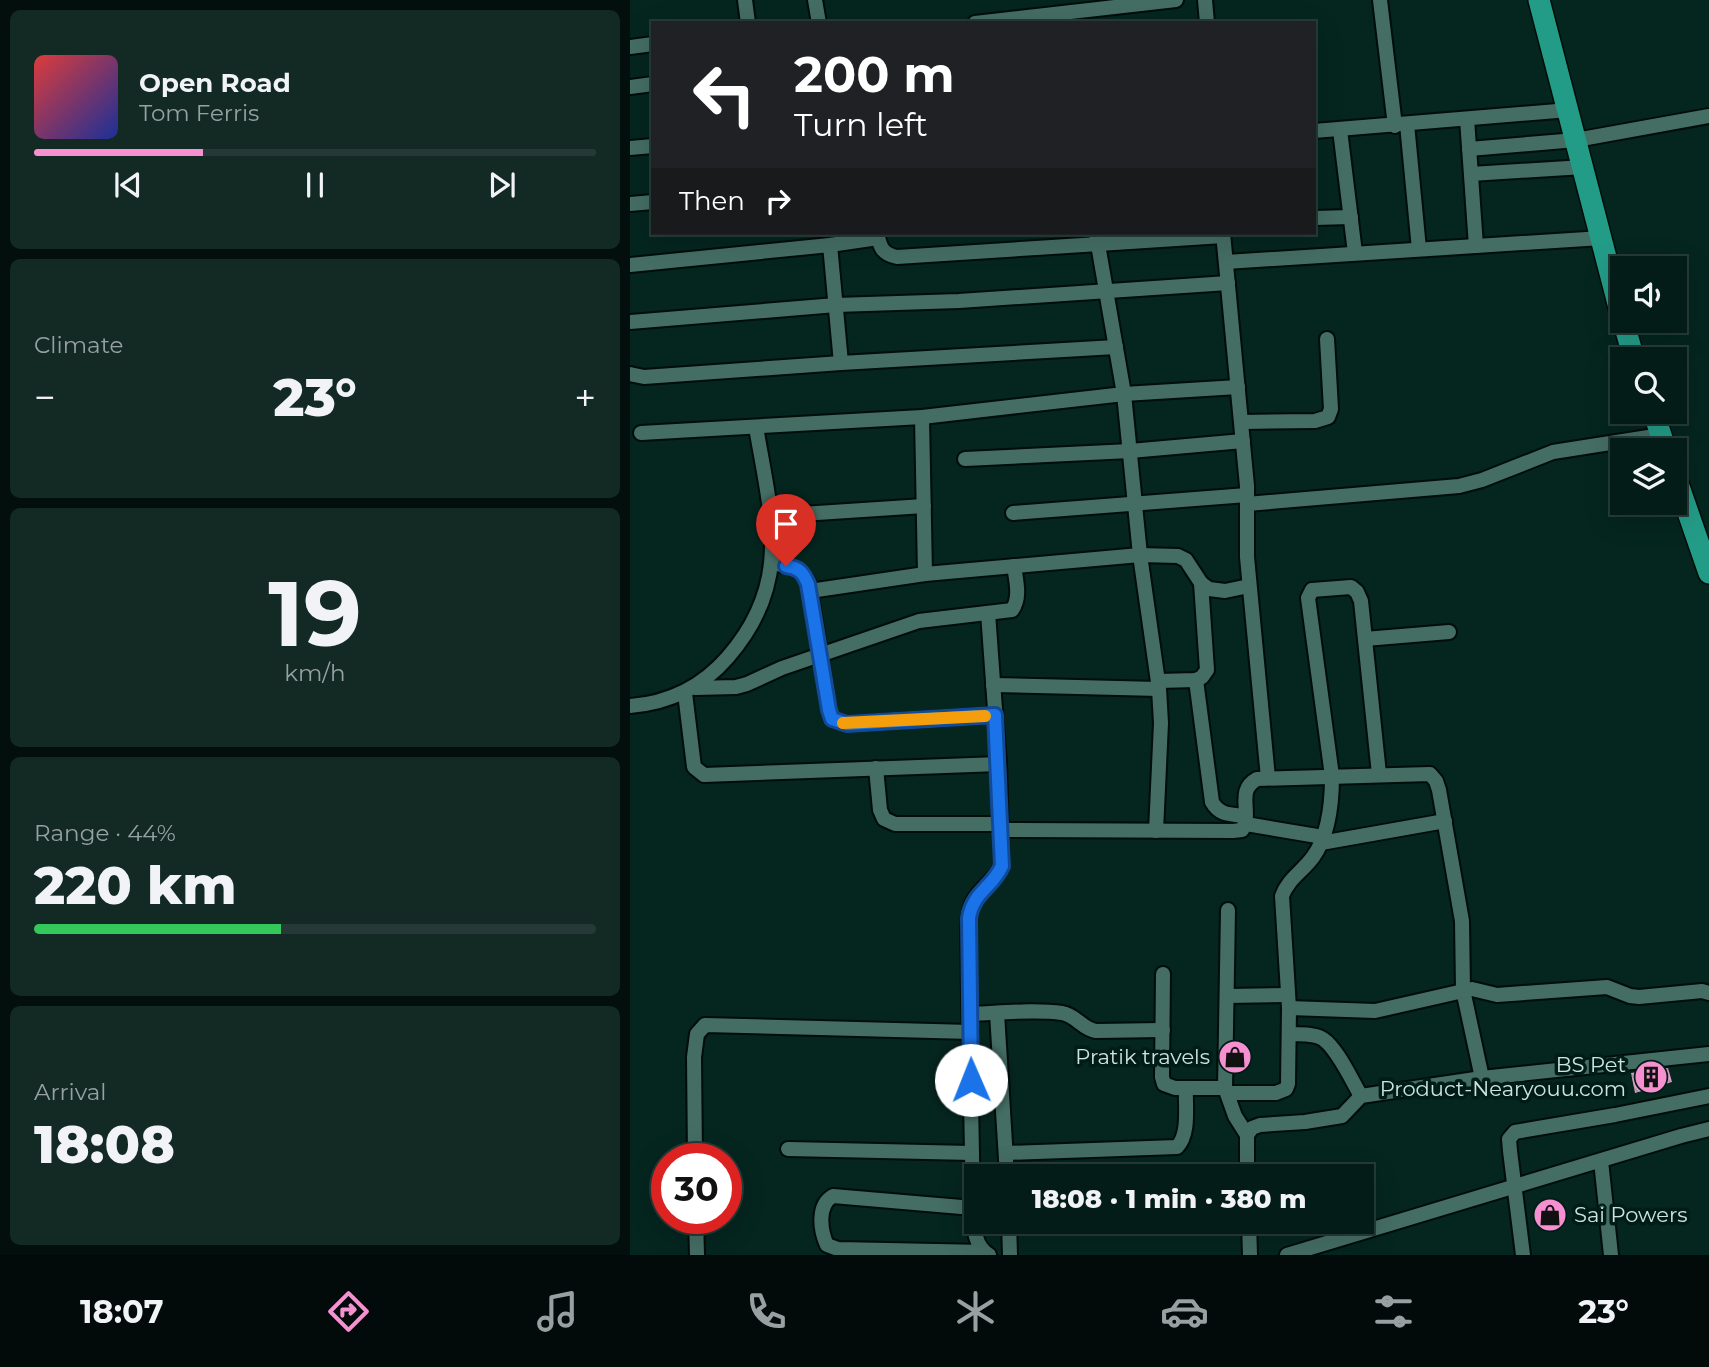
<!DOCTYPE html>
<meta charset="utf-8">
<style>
:root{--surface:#041c17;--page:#122924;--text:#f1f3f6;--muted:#97a1a1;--line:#253a36;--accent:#f690d0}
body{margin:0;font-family:Montserrat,sans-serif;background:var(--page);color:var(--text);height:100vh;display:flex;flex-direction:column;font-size:26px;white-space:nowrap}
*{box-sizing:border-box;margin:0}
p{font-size:23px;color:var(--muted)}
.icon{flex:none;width:38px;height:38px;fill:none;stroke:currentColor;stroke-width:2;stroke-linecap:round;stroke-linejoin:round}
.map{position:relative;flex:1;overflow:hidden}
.drawer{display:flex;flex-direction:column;gap:10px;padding:10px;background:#020f0d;width:630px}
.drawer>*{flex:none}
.hud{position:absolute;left:21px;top:21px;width:665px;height:214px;border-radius:0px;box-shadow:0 7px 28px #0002,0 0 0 2px var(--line);background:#202124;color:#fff;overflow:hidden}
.controls{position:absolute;left:980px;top:256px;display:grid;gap:14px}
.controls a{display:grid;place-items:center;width:77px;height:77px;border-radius:0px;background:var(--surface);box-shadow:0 7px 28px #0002,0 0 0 2px var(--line);font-size:35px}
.speed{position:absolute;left:21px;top:1143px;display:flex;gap:14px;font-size:35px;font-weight:700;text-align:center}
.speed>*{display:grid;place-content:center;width:91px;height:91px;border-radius:50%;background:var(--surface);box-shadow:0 7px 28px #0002,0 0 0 2px var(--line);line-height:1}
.speed .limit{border:10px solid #d22;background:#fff;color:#111}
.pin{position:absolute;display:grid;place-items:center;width:60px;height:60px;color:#fff;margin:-72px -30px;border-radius:50% 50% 50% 0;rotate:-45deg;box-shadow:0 0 7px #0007}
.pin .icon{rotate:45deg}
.me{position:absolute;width:77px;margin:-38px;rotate:359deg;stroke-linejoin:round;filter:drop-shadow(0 0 5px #0008)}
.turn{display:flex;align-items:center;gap:24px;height:147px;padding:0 28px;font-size:32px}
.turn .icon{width:91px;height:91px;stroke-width:2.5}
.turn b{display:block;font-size:49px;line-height:60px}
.then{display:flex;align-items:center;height:66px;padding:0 28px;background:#0003;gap:14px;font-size:26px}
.big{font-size:52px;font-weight:800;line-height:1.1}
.drawer .card{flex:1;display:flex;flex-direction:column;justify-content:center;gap:10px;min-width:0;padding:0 24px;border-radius:10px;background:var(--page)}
.drawer .dial{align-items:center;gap:0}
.dial b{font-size:91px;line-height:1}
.song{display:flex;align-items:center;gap:21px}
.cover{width:84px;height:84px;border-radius:10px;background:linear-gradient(135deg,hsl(0 70% 55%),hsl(230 70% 35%))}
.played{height:7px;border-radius:4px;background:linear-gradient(90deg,var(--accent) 30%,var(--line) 30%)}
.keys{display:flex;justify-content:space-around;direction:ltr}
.heat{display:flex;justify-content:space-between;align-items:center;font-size:38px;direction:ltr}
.charge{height:10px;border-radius:5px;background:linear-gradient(90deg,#34c759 44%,var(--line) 0)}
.trip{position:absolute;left:334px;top:1164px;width:410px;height:70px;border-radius:0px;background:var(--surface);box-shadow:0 7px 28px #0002,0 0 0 2px var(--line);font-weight:800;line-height:70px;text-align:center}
.menu{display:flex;height:112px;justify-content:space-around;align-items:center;background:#020b09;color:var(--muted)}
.menu .icon{width:49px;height:49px}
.menu .current{color:var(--accent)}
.menu b{font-size:32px;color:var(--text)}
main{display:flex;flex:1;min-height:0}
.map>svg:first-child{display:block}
.building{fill:url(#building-back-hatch)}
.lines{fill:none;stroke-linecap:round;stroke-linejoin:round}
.minor-casing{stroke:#000d09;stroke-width:18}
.highway-casing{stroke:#000d09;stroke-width:24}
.minor{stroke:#446d64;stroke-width:14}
.highway{stroke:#239c87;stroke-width:21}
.route-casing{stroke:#114b97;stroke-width:18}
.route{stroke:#1a73e8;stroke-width:12}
.slow{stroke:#f59e0b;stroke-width:12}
.labels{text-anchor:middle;stroke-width:7;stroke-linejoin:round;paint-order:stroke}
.poi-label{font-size:21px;fill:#cde3dd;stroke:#001c16;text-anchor:end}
</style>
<main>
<section class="drawer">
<div class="card">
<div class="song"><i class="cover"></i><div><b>Open Road</b><p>Tom Ferris</p></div></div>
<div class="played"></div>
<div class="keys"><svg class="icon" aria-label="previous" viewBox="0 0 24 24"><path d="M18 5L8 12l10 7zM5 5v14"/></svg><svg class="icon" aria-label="pause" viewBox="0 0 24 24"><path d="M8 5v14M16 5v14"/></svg><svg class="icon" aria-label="next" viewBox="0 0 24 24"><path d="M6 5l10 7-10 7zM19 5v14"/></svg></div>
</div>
<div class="card"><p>Climate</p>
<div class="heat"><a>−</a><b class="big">23°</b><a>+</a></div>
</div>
<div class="card dial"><b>19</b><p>km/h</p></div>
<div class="card"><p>Range · 44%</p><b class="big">220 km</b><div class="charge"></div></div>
<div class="card"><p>Arrival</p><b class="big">18:08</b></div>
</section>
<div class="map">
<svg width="1079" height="1255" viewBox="0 0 1079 1255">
<defs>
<pattern id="building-back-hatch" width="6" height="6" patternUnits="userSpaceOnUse" patternTransform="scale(1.75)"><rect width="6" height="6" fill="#daa2c3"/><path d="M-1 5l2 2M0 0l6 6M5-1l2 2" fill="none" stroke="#b38aa3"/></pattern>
</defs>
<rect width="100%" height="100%" fill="#05251f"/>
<!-- building -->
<polygon class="building" points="1038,1068 1042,1082 1005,1093 1001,1073"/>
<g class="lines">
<defs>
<g id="minor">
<polyline points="115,0 118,23"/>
<polyline points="185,0 189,23"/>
<polyline points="575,0 577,23"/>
<polyline points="750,0 765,126"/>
<polyline points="345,23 546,0"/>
<polyline points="0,47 23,44"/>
<polyline points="0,87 23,84"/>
<polyline points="837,119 846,246"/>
<polyline points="777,124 789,249"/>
<polyline points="710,130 725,253"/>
<polyline points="684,131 939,110"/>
<polyline points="0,148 23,146"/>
<polyline points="839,149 946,140 1079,116"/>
<polyline points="841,174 954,167"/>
<polyline points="0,204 23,202"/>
<polyline points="684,218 721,217"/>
<path d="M 247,233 C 250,247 252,254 267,257 L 593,236"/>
<polyline points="466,233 494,394 510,555 529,689 531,723 526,831"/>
<polyline points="593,233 617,486 617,557 638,778"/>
<polyline points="200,245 211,363"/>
<polyline points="596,262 972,238"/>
<polyline points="0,265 200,245 248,238"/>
<polyline points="0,322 206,305 329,301 598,283"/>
<polyline points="0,374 14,377 211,363 486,347"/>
<polyline points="292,417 295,574"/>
<polyline points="612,422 685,421 698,417 701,409 697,339"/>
<polyline points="11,433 292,417 494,394 608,387"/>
<polyline points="335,459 500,451 613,441"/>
<polyline points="617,504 829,486 852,480 923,452 1031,435"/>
<polyline points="383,513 617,495"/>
<polyline points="141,516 294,506"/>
<path d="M 142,563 C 160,567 171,566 179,584 L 199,710 L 202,719 L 217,724 L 365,715"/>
<polyline points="180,591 295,574 510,555 548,556 556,560 571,583 579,589 595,591 619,586"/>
<path d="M 358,613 L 369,764 L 372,866 C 365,881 346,890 341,907 C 338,916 338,927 338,936 L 343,1208 C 344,1225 343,1245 359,1255"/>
<polyline points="735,639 819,632"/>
<path d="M 566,680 L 582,802 C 590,816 601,814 615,816"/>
<polyline points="528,681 566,680 572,677 577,670 571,583"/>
<polyline points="363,685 529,689"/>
<path d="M 65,688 L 106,687 L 117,684 L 152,668 L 289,621 L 382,610 C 391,598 386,580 384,566"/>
<polyline points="55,693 64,767 74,775 369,764"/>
<path d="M 0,706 C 40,703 72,687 98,657 C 163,582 141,516 126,427"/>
<polyline points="246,768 250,810 254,819 265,824 372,824"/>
<polyline points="616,824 693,837"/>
<path d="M 372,830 L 603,831 L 612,830 C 623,812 605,791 627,779 L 800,774 L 806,781 L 809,790 L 832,921 L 833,990 L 852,1078"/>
<polyline points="691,843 815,821"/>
<polyline points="533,974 532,1077 534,1084 545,1088 595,1088 605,1116 617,1135"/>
<polyline points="597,996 658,995"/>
<polyline points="659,1008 745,1011 842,989 867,995 977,987 1000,996 1009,997 1072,991 1079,993"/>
<polyline points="367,1013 377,1176"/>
<path d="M 341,1014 C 369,1013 404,1009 432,1013 C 446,1015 452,1029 466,1031 L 533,1030"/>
<path d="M 659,1034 C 669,1035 684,1033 693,1039 C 707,1048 722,1081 731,1096"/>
<polyline points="595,1088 598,910"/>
<path d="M 598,1093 L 646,1093 L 656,1089 L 658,1084 L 659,1008 L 652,896 C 658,879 672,872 683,857 C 699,835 702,802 702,776 L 678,598 L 682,590 L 721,587 L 727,592 L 731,601 L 749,774"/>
<polyline points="158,1149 342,1153"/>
<path d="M 376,1153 L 547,1147 C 560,1134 555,1105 556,1088"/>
<polyline points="65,1158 64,1057 67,1034 75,1025 341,1032"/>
<polyline points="971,1161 981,1255"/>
<polyline points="617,1176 617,1135 622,1128 630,1125 675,1122 712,1116 731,1096 852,1078 1079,1054"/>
<path d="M 343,1208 L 203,1196 C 187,1205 190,1230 197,1245 L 208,1249 L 355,1252"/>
<polyline points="66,1218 67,1255"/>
<polyline points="379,1222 380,1255"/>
<polyline points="619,1222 620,1255"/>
<polyline points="657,1255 1051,1136 1079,1129"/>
<polyline points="893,1255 880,1151 879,1139 885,1132 985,1115 1079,1096"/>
</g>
<g id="highway">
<polyline points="909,0 992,319"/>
<polyline points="993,320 1004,359"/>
<polyline points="1023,411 1036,450"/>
<polyline points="1045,475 1079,573"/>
</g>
</defs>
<!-- minor casing -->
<use href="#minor" class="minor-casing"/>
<!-- highway casing -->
<use href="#highway" class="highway-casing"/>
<!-- minor -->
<use href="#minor" class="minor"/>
<!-- highway -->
<use href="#highway" class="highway"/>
</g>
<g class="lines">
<defs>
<path id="route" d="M 156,566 C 169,568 173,572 178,584 L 199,710 L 202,719 L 217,724 L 365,715 L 372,866 C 362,888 343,892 339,918 L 341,1080"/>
</defs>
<!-- route casing -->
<use href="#route" class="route-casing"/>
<!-- route -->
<use href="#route" class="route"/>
<!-- slow -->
<polyline class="slow" points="213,723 355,716"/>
</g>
<!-- icons -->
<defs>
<symbol id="shop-disc" viewBox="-11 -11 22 22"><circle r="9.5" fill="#f690d0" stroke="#001c16"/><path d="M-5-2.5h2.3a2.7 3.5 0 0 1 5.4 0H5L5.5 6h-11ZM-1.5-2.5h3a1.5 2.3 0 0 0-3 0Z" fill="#111"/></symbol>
<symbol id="building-disc" viewBox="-11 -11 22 22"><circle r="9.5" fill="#f690d0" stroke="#001c16"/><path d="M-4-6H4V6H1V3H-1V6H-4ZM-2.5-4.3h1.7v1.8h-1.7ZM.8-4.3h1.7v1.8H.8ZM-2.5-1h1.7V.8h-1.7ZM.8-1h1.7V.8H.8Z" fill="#111"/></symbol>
</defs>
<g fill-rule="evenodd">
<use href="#shop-disc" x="586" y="1038" width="38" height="38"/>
<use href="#building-disc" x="1002" y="1058" width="38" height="38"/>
<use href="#shop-disc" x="901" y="1196" width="38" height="38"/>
</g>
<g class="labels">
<!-- poi labels -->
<g class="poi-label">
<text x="580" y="1064">Pratik travels</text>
<text x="996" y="1072">BS Pet<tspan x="996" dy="24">Product-Nearyouu.com</tspan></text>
<text x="944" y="1222" text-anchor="start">Sai Powers</text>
</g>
</g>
</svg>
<div class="controls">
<a><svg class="icon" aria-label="sound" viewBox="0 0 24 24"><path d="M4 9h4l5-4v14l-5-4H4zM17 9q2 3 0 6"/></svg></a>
<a><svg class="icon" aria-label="search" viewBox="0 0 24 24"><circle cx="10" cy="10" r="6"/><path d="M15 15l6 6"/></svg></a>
<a><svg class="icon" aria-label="layers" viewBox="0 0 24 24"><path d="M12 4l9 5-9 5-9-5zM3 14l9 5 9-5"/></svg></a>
</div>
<div class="speed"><div class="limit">30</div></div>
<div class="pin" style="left:156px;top:566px;background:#d93025"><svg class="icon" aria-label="arrive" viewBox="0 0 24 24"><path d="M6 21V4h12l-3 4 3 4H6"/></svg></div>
<svg class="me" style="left:341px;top:1080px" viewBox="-20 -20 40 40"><circle r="19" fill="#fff"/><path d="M0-13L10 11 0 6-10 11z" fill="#1a73e8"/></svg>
<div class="trip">18:08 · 1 min · 380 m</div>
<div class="hud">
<div class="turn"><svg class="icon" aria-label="left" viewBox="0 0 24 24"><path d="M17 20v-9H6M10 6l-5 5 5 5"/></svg><div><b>200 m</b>Turn left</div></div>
<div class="then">Then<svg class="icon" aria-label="right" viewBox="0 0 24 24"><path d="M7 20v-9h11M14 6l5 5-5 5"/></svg></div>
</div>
</div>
</main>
<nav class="menu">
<b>18:07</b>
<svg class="icon current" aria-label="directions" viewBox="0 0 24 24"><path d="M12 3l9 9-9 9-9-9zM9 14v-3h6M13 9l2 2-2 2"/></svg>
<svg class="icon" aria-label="music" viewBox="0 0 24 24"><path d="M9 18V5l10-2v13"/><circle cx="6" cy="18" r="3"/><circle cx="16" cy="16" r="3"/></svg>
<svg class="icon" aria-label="phone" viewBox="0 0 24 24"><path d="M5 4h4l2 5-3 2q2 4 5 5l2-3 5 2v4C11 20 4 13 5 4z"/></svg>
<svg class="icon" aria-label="climate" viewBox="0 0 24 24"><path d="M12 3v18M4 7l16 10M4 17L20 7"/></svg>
<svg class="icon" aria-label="car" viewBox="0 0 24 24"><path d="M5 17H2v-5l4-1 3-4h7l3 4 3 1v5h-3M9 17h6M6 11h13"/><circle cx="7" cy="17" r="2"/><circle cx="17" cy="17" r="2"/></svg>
<svg class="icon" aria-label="filters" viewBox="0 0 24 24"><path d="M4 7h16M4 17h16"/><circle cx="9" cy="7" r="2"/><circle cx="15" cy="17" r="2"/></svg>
<b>23°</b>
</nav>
